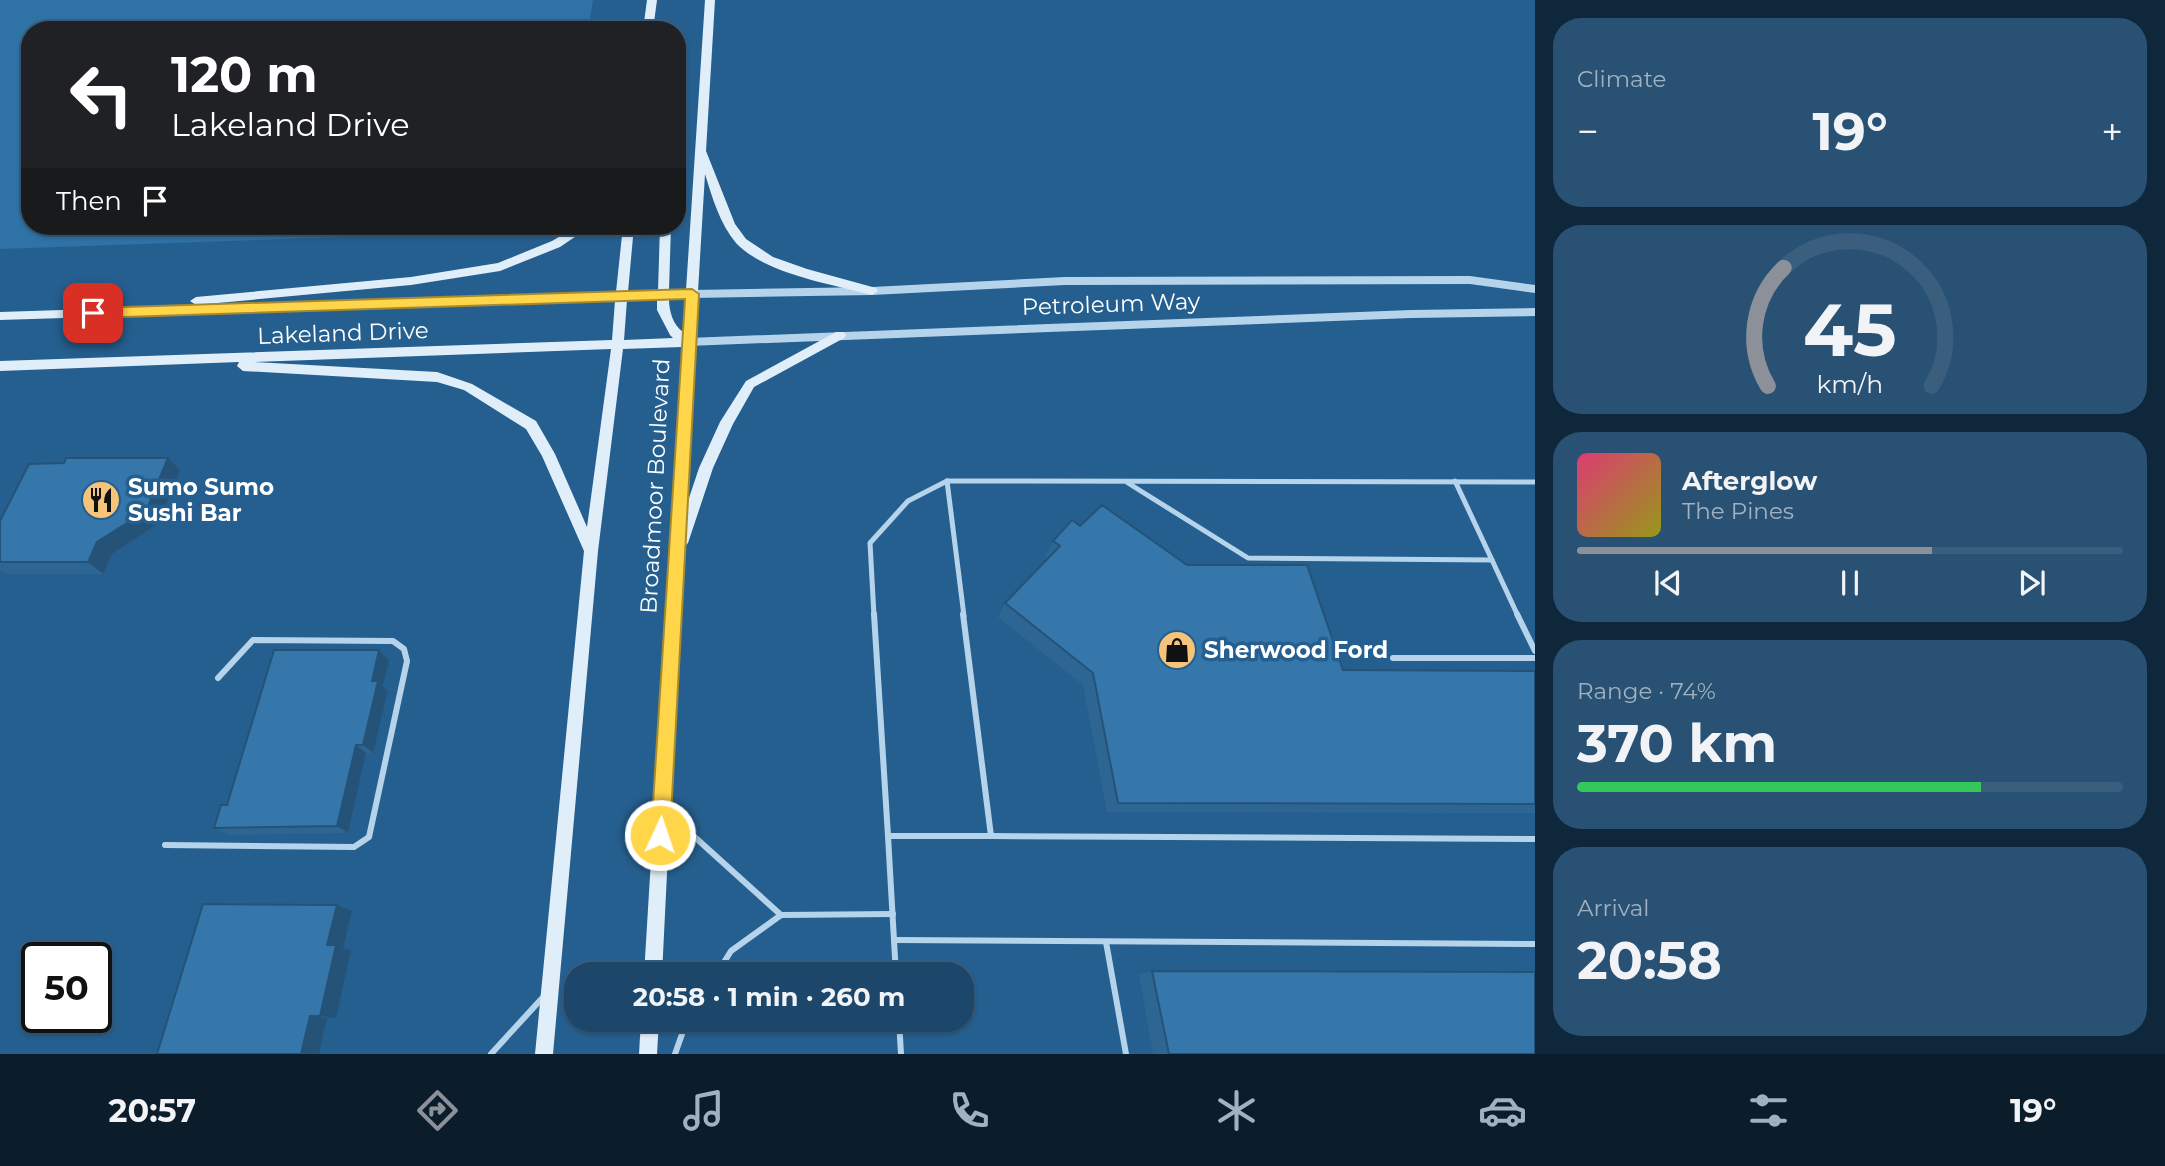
<!DOCTYPE html>
<meta charset="utf-8">
<style>
:root{--surface:#1c476b;--page:#295173;--text:#f1f3f6;--muted:#a0b2c1;--line:#3a5f7e;--accent:#8c9099}
body{margin:0;font-family:Montserrat,sans-serif;background:var(--page);color:var(--text);height:100vh;display:flex;flex-direction:column;font-size:26px;white-space:nowrap}
*{box-sizing:border-box;margin:0}
p{font-size:23px;color:var(--muted)}
.icon{flex:none;width:38px;height:38px;fill:none;stroke:currentColor;stroke-width:2;stroke-linecap:round;stroke-linejoin:round}
.map{position:relative;flex:1;overflow:hidden}
.drawer{display:flex;flex-direction:column;gap:18px;padding:18px;background:#0f273b;width:630px}
.drawer>*{flex:none}
.hud{position:absolute;left:21px;top:21px;width:665px;height:214px;border-radius:28px;box-shadow:0 2px 5px #0004,0 0 0 2px var(--line);background:#202124;color:#fff;overflow:hidden}
.speed{position:absolute;left:21px;top:942px;display:flex;gap:14px;font-size:35px;font-weight:700;text-align:center}
.speed>*{display:grid;place-content:center;width:91px;height:91px;border-radius:50%;background:var(--surface);box-shadow:0 2px 5px #0004,0 0 0 2px var(--line);line-height:1}
.speed .limit{border:4px solid #111;border-radius:10px;background:#fff;color:#111}
.pin{position:absolute;display:grid;place-items:center;width:60px;height:60px;color:#fff;margin:-30px;border-radius:14px;box-shadow:0 4px 10px #0006}
.me{position:absolute;width:77px;margin:-38px;rotate:3deg;stroke-linejoin:round;filter:drop-shadow(0 0 5px #0008)}
.turn{display:flex;align-items:center;gap:24px;height:147px;padding:0 35px;font-size:32px}
.turn .icon{width:91px;height:91px;stroke-width:2.5}
.turn b{display:block;font-size:49px;line-height:60px}
.then{display:flex;align-items:center;height:66px;padding:0 35px;background:#0003;gap:14px;font-size:26px}
.big{font-size:52px;font-weight:700;line-height:1.1}
.drawer .widget{flex:1;display:flex;flex-direction:column;justify-content:center;gap:10px;min-width:0;padding:0 24px;border-radius:28px;background:var(--page)}
.drawer .dial{align-items:center;gap:0}
.dial svg{height:182px;overflow:visible;fill:none;stroke:var(--line);stroke-width:7;stroke-linecap:round;text-anchor:middle}
.dial text{fill:var(--text);stroke:none}
.song{display:flex;align-items:center;gap:21px}
.cover{width:84px;height:84px;border-radius:10px;background:linear-gradient(135deg,hsl(340 70% 55%),hsl(60 70% 35%))}
.played{height:7px;border-radius:4px;background:linear-gradient(90deg,var(--accent) 65%,var(--line) 65%)}
.keys{display:flex;justify-content:space-around;direction:ltr}
.heat{display:flex;justify-content:space-between;align-items:center;font-size:38px;direction:ltr}
.charge{height:10px;border-radius:5px;background:linear-gradient(90deg,#34c759 74%,var(--line) 0)}
.trip{position:absolute;left:564px;top:962px;width:410px;height:70px;border-radius:28px;background:var(--surface);box-shadow:0 2px 5px #0004,0 0 0 2px var(--line);font-weight:700;line-height:70px;text-align:center}
.tab-bar{display:flex;height:112px;justify-content:space-around;align-items:center;background:#0b1c2b;color:var(--muted)}
.tab-bar .icon{width:49px;height:49px}
.tab-bar .on{color:var(--accent)}
.tab-bar b{font-size:32px;color:var(--text)}
main{display:flex;flex:1;min-height:0}
.map>svg:first-child{display:block}
.green{fill:#2f72a6}
.lines{fill:none;stroke-linecap:round;stroke-linejoin:round}
.service-far1{stroke:#b5d4eb;stroke-width:5}
.service{stroke:#b5d4eb;stroke-width:6}
.tertiary{fill:#b5d4eb;fill-rule:evenodd}
.secondary{fill:#e0eef9;fill-rule:evenodd}
.wall{fill:#2e6693}
.shaded-wall{fill:#255378}
.building{fill:#3577ab;stroke:#255378;stroke-width:2}
.route{fill:#ffd54a;stroke:#a68a30;stroke-width:2}
.labels{text-anchor:middle;stroke-width:7;stroke-linejoin:round;paint-order:stroke}
.street-label{font-size:23px;fill:#fff;stroke:#255f8f}
.poi-label{font-size:23px;font-weight:bold;fill:#fff;stroke:#255f8f;text-anchor:start}
</style>
<main>
<div class="map">
<svg width="1535" height="1054" viewBox="0 0 1535 1054">
<rect width="100%" height="100%" fill="#255f8f"/>
<!-- green -->
<polygon class="green" points="0,0 593,0 588,30 30,30 30,226 514,226 482,232 0,249"/>
<g class="lines">
<!-- service-far1 -->
<g class="service-far1">
<polyline points="947,481 1535,482"/>
<polyline points="947,481 964,616"/>
<polyline points="1128,483 1248,558 1492,560 1455,481"/>
<polyline points="1492,560 1518,616"/>
<polyline points="874,616 870,543 908,501 947,481"/>
</g>
<!-- service -->
<g class="service">
<polyline points="874,614 888,836 991,836 963,614"/>
<polyline points="1517,614 1535,651"/>
<polyline points="1393,658 1535,658"/>
<polyline points="667,812 781,915"/>
<polyline points="888,836 896,975"/>
<polyline points="991,836 1535,839"/>
<polyline points="165,845 354,847 369,837 407,661 404,649 393,641 253,640 218,678"/>
<polyline points="894,940 1535,944"/>
<polyline points="1106,942 1126,1054"/>
<polyline points="716,975 731,951 781,915 893,914"/>
<polyline points="899,1020 901,1054"/>
<polyline points="491,1054 545,995"/>
<polyline points="675,1054 687,1020"/>
</g>
<!-- tertiary -->
<g class="tertiary">
<polygon points="1470,276 1535,285 1535,293 1470,284 1065,285 872,295 692,298 687,294 692,290 872,287 1065,277"/>
<polygon points="1535,308 1535,316 1411,318 688,346 683,342 688,338 1411,310"/>
</g>
<!-- secondary -->
<g class="secondary">
<polygon points="647,0 657,0 653,30 643,30"/>
<path d="M 705,0 L 715,0 L 706,151 L 735,224 L 746,239 L 773,257 L 807,269 L 876,288 L 878,291 L 872,295 C 832,284 765,274 736,243 C 720,224 712,197 705,174 L 685,510 L 699,468 L 720,422 L 746,381 L 836,332 L 844,332 L 846,335 L 844,338 L 754,387 L 733,424 L 713,468 L 688,543 L 683,548 L 662,975 L 644,975 L 682,347 L 623,349 L 598,551 L 553,1054 L 535,1054 L 584,551 L 542,456 L 526,429 L 464,390 L 437,382 L 243,371 L 237,366 L 239,362 L 0,371 L 0,361 L 612,340 L 615,301 L 0,320 L 0,312 L 616,292 L 623,226 L 634,226 L 628,292 L 658,291 L 660,226 L 671,226 L 669,290 L 686,290 ZM 685,298 L 683,332 C 673,325 669,311 669,299 ZM 657,299 L 657,310 L 670,335 L 673,338 L 624,340 L 627,300 ZM 611,349 L 587,527 L 555,454 L 536,421 L 472,384 L 437,372 L 254,362 Z"/>
<polygon points="577,226 591,226 560,247 500,271 411,285 196,305 190,301 196,297 411,277 498,263 552,241"/>
<polygon points="641,1020 659,1020 657,1054 639,1054"/>
</g>
</g>
<!-- wall -->
<g class="wall">
<polygon points="64,463 180,470 159,523 112,554 103,574 5,574 0,570 0,521"/>
<polygon points="1080,526 1187,565 1343,670 1535,671 1535,813 1107,812 1083,685 998,617 1005,603 1048,559 1045,556 1053,541"/>
<polygon points="379,650 389,660 383,686 388,691 373,753 366,753 348,833 229,835 214,828 227,805"/>
<polygon points="1152,971 1535,1054 1153,1054 1139,974"/>
</g>
<!-- shaded-wall -->
<g class="shaded-wall">
<polygon points="168,458 180,470 159,523 112,554 103,574 88,562 97,542"/>
<polygon points="379,650 389,660 383,686 388,691 373,753 363,745 372,681"/>
<polygon points="356,745 366,753 348,833 337,826"/>
<polygon points="337,905 352,911 343,948 351,950 336,1018 320,1016 327,945"/>
<polygon points="310,1016 327,1018 319,1054 301,1054"/>
</g>
<!-- building -->
<g class="building">
<polygon points="66,458 168,458 146,511 97,542 88,562 0,562 0,521 29,464 64,463"/>
<polygon points="1102,505 1187,565 1307,565 1343,670 1535,671 1535,804 1118,803 1093,673 1005,603 1060,546 1053,541 1072,520 1080,526"/>
<polygon points="274,650 379,650 372,681 378,681 363,745 356,745 337,826 214,828 221,805 227,805"/>
<polygon points="203,904 337,905 327,945 336,945 320,1016 310,1016 301,1054 157,1054"/>
<polygon points="1152,971 1535,972 1535,1054 1169,1054"/>
</g>
<!-- route -->
<polygon class="route" points="692,289 699,294 670,835 667,842 660,845 653,842 651,835 685,299 93,318 86,313 93,308"/>
<!-- icons -->
<defs>
<symbol id="restaurant-disc" viewBox="-11 -11 22 22"><circle r="9.5" fill="#f5c379" stroke="#255f8f"/><path d="M-5-6h1v4h1v-4h1v4h1v-4h1v5L-1.5 .5V6h-2V.5L-5-1ZM5-6V6H3V1.5H1.5Q1.5-4 5-6Z" fill="#111"/></symbol>
<symbol id="shop-disc" viewBox="-11 -11 22 22"><circle r="9.5" fill="#f5c379" stroke="#255f8f"/><path d="M-5-2.5h2.3a2.7 3.5 0 0 1 5.4 0H5L5.5 6h-11ZM-1.5-2.5h3a1.5 2.3 0 0 0-3 0Z" fill="#111"/></symbol>
</defs>
<g fill-rule="evenodd">
<use href="#restaurant-disc" x="79" y="478" width="44" height="44"/>
<use href="#shop-disc" x="1155" y="628" width="44" height="44"/>
</g>
<g class="labels">
<!-- street labels -->
<g class="street-label">
<text transform="translate(1111 304) rotate(-2)" y="8">Petroleum Way</text>
<text transform="translate(343 333) rotate(-2)" y="8">Lakeland Drive</text>
<text transform="translate(655 486) rotate(-87)" y="8">Broadmoor Boulevard</text>
</g>
<!-- poi labels -->
<g class="poi-label">
<text x="128" y="495">Sumo Sumo<tspan x="128" dy="26">Sushi Bar</tspan></text>
<text x="1204" y="658">Sherwood Ford</text>
</g>
</g>
</svg>
<div class="speed"><div class="limit">50</div></div>
<div class="pin" style="left:93px;top:313px;background:#d93025"><svg class="icon" aria-label="arrive" viewBox="0 0 24 24"><path d="M6 21V4h12l-3 4 3 4H6"/></svg></div>
<svg class="me" style="left:660px;top:835px" viewBox="-20 -20 40 40"><circle r="17" fill="#ffd54a" stroke="#fff" stroke-width="3"/><path d="M0-11L8 9 0 5-8 9z" fill="#fff"/></svg>
<div class="trip">20:58 · 1 min · 260 m</div>
<div class="hud">
<div class="turn"><svg class="icon" aria-label="left" viewBox="0 0 24 24"><path d="M17 20v-9H6M10 6l-5 5 5 5"/></svg><div><b>120 m</b>Lakeland Drive</div></div>
<div class="then">Then<svg class="icon" aria-label="arrive" viewBox="0 0 24 24"><path d="M6 21V4h12l-3 4 3 4H6"/></svg></div>
</div>
</div>
<section class="drawer">
<div class="widget"><p>Climate</p>
<div class="heat"><a>−</a><b class="big">19°</b><a>+</a></div>
</div>
<div class="widget dial"><svg viewBox="0 0 100 80">
<path d="M14 69A42 42 0 1 1 86 69"/>
<path d="M14 69A42 42 0 0 1 21 17" stroke="#8c9099"/>
<text x="50" y="56" font-size="32" font-weight="700">45</text>
<text x="50" y="72" font-size="11">km/h</text>
</svg></div>
<div class="widget">
<div class="song"><i class="cover"></i><div><b>Afterglow</b><p>The Pines</p></div></div>
<div class="played"></div>
<div class="keys"><svg class="icon" aria-label="previous" viewBox="0 0 24 24"><path d="M18 5L8 12l10 7zM5 5v14"/></svg><svg class="icon" aria-label="pause" viewBox="0 0 24 24"><path d="M8 5v14M16 5v14"/></svg><svg class="icon" aria-label="next" viewBox="0 0 24 24"><path d="M6 5l10 7-10 7zM19 5v14"/></svg></div>
</div>
<div class="widget"><p>Range · 74%</p><b class="big">370 km</b><div class="charge"></div></div>
<div class="widget"><p>Arrival</p><b class="big">20:58</b></div>
</section>
</main>
<nav class="tab-bar">
<b>20:57</b>
<svg class="icon on" aria-label="directions" viewBox="0 0 24 24"><path d="M12 3l9 9-9 9-9-9zM9 14v-3h6M13 9l2 2-2 2"/></svg>
<svg class="icon" aria-label="music" viewBox="0 0 24 24"><path d="M9 18V5l10-2v13"/><circle cx="6" cy="18" r="3"/><circle cx="16" cy="16" r="3"/></svg>
<svg class="icon" aria-label="phone" viewBox="0 0 24 24"><path d="M5 4h4l2 5-3 2q2 4 5 5l2-3 5 2v4C11 20 4 13 5 4z"/></svg>
<svg class="icon" aria-label="climate" viewBox="0 0 24 24"><path d="M12 3v18M4 7l16 10M4 17L20 7"/></svg>
<svg class="icon" aria-label="car" viewBox="0 0 24 24"><path d="M5 17H2v-5l4-1 3-4h7l3 4 3 1v5h-3M9 17h6M6 11h13"/><circle cx="7" cy="17" r="2"/><circle cx="17" cy="17" r="2"/></svg>
<svg class="icon" aria-label="filters" viewBox="0 0 24 24"><path d="M4 7h16M4 17h16"/><circle cx="9" cy="7" r="2"/><circle cx="15" cy="17" r="2"/></svg>
<b>19°</b>
</nav>
